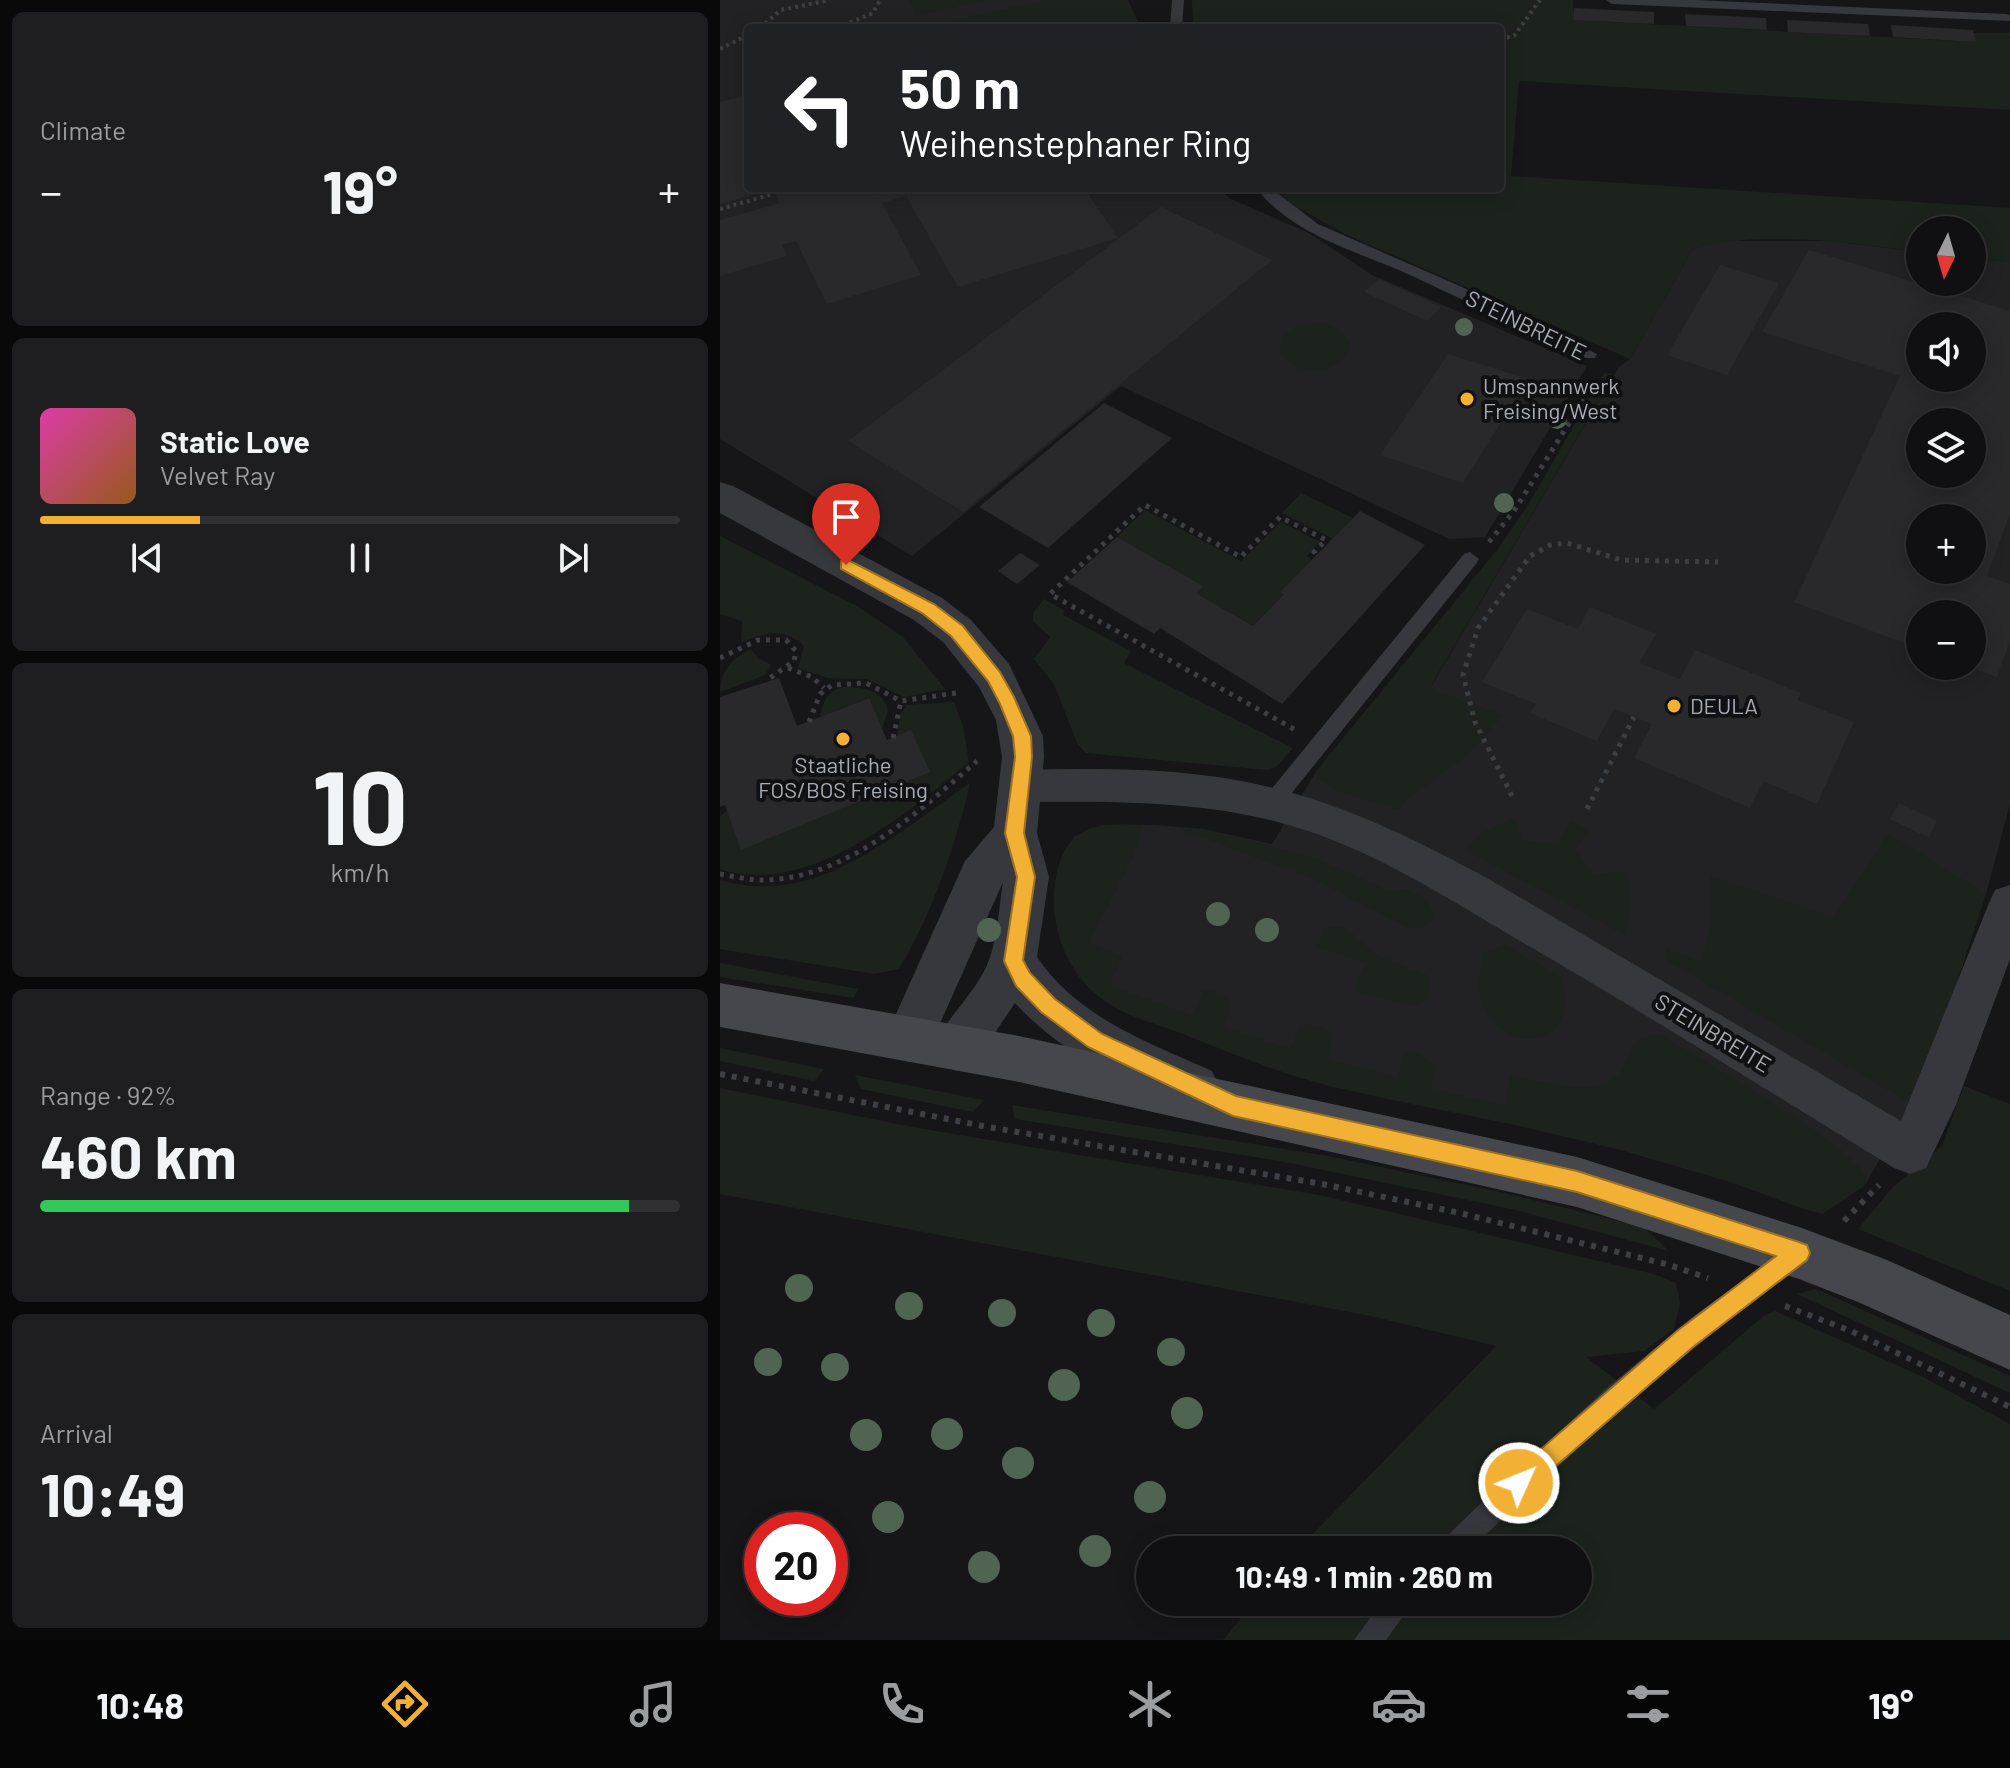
<!DOCTYPE html>
<meta charset="utf-8">
<style>
:root{--surface:#101012;--page:#1e1e20;--text:#f1f3f6;--muted:#9c9d9f;--line:#303032;--accent:#f2b134}
body{margin:0;font-family:Barlow,sans-serif;background:var(--page);color:var(--text);height:100vh;display:flex;flex-direction:column;font-size:30px;white-space:nowrap}
*{box-sizing:border-box;margin:0}
p{font-size:26px;color:var(--muted)}
.icon{flex:none;width:44px;height:44px;fill:none;stroke:currentColor;stroke-width:2;stroke-linecap:round;stroke-linejoin:round}
.map{position:relative;flex:1;overflow:hidden}
.side{display:flex;flex-direction:column;gap:12px;padding:12px;background:#09090a;width:720px}
.side>*{flex:none}
.banner{position:absolute;left:24px;top:24px;width:760px;height:168px;border-radius:8px;box-shadow:0 4px 20px #0003,0 0 0 2px var(--line);background:#202124;color:#fff;overflow:hidden}
.needle{width:52px;rotate:185deg}
.fabs{position:absolute;left:1186px;top:216px;display:grid;gap:16px}
.fabs a{display:grid;place-items:center;width:80px;height:80px;border-radius:50%;background:var(--surface);box-shadow:0 4px 20px #0003,0 0 0 2px var(--line);font-size:40px}
.speed{position:absolute;left:24px;top:1512px;display:flex;gap:16px;font-size:40px;font-weight:700;text-align:center}
.speed>*{display:grid;place-content:center;width:104px;height:104px;border-radius:50%;background:var(--surface);box-shadow:0 4px 20px #0003,0 0 0 2px var(--line);line-height:1}
.speed .limit{border:12px solid #d22;background:#fff;color:#111}
.pin{position:absolute;display:grid;place-items:center;width:68px;height:68px;color:#fff;margin:-82px -34px;border-radius:50% 50% 50% 0;rotate:-45deg;box-shadow:0 0 8px #0007}
.pin .icon{rotate:45deg}
.me{position:absolute;width:88px;margin:-44px;rotate:46deg;stroke-linejoin:round;filter:drop-shadow(0 0 6px #0008)}
.turn{display:flex;align-items:center;gap:28px;height:168px;padding:0 24px;font-size:36px}
.turn .icon{width:104px;height:104px;stroke-width:2.5}
.turn b{display:block;font-size:56px;line-height:68px}
.big{font-size:60px;font-weight:700;line-height:1.1}
.side .widget{flex:1;display:flex;flex-direction:column;justify-content:center;gap:12px;min-width:0;padding:0 28px;border-radius:12px;background:var(--page)}
.side .dial{align-items:center;gap:0}
.dial b{font-size:104px;line-height:1}
.song{display:flex;align-items:center;gap:24px}
.cover{width:96px;height:96px;border-radius:12px;background:linear-gradient(135deg,hsl(320 70% 55%),hsl(30 70% 35%))}
.played{height:8px;border-radius:4px;background:linear-gradient(90deg,var(--accent) 25%,var(--line) 25%)}
.keys{display:flex;justify-content:space-around;direction:ltr}
.heat{display:flex;justify-content:space-between;align-items:center;font-size:44px;direction:ltr}
.charge{height:12px;border-radius:6px;background:linear-gradient(90deg,#34c759 92%,var(--line) 0)}
.trip{position:absolute;left:416px;top:1536px;width:456px;height:80px;border-radius:40px;background:var(--surface);box-shadow:0 4px 20px #0003,0 0 0 2px var(--line);font-weight:700;line-height:80px;text-align:center}
.tabs{display:flex;height:128px;justify-content:space-around;align-items:center;background:#060607;color:var(--muted)}
.tabs .icon{width:56px;height:56px}
.tabs .current{color:var(--accent)}
.tabs b{font-size:36px;color:var(--text)}
main{display:flex;flex:1;min-height:0}
.map>svg:first-child{display:block}
.built{fill:#222225;fill-rule:evenodd}
.green{fill:#1c231d}
.building{fill:#29292c;fill-rule:evenodd}
.lines{fill:none;stroke-linecap:round;stroke-linejoin:round}
.path-far2{stroke:#3d3f44;stroke-width:4;stroke-dasharray:3 4;stroke-linecap:butt}
.path-far1{stroke:#3d3f44;stroke-width:5;stroke-dasharray:4 6;stroke-linecap:butt}
.path{stroke:#3d3f44;stroke-width:6;stroke-dasharray:5 7;stroke-linecap:butt}
.service{fill:#37383d;fill-rule:evenodd}
.minor{fill:#37383d;fill-rule:evenodd}
.tertiary{fill:#37383d;fill-rule:evenodd}
.secondary{fill:#45474d;fill-rule:evenodd}
.tree{fill:#506452}
.route{fill:#f2b134;stroke:#9d7322;stroke-width:2}
.poi-dot{fill:#f2b134;stroke:#111113;stroke-width:3}
.labels{text-anchor:middle;stroke-width:8;stroke-linejoin:round;paint-order:stroke}
.street-label{font-size:22px;fill:#a8adb8;stroke:#111113}
.poi-label{font-size:22px;fill:#a8adb8;stroke:#111113;text-anchor:start}
</style>
<main>
<section class="side">
<div class="widget"><p>Climate</p>
<div class="heat"><a>−</a><b class="big">19°</b><a>+</a></div>
</div>
<div class="widget">
<div class="song"><i class="cover"></i><div><b>Static Love</b><p>Velvet Ray</p></div></div>
<div class="played"></div>
<div class="keys"><svg class="icon" aria-label="previous" viewBox="0 0 24 24"><path d="M18 5L8 12l10 7zM5 5v14"/></svg><svg class="icon" aria-label="pause" viewBox="0 0 24 24"><path d="M8 5v14M16 5v14"/></svg><svg class="icon" aria-label="next" viewBox="0 0 24 24"><path d="M6 5l10 7-10 7zM19 5v14"/></svg></div>
</div>
<div class="widget dial"><b>10</b><p>km/h</p></div>
<div class="widget"><p>Range · 92%</p><b class="big">460 km</b><div class="charge"></div></div>
<div class="widget"><p>Arrival</p><b class="big">10:49</b></div>
</section>
<div class="map">
<svg width="1290" height="1640" viewBox="0 0 1290 1640">
<rect width="100%" height="100%" fill="#161618"/>
<!-- built -->
<g class="built">
<polygon points="0,0 383,0 393,28 28,28 28,188 498,188 511,199 589,233 652,275 867,366 765,537 729,539 401,386 192,556 0,439"/>
<path d="M 1000,241 L 1111,241 L 1200,252 L 1200,282 L 1252,282 L 1252,258 L 1290,262 L 1290,804 L 1266,894 L 1203,1084 L 1145,1185 L 1102,1214 L 1014,1183 L 901,1150 L 733,1110 L 609,1086 L 417,1016 L 385,1001 L 359,977 L 341,942 L 335,908 L 339,864 L 354,837 L 371,828 L 384,825 L 436,825 L 483,829 L 552,844 L 597,770 L 712,685 L 899,367 L 910,359 L 973,249 ZM 1200,326 L 1252,326 L 1252,378 L 1200,378 ZM 1200,422 L 1252,422 L 1252,474 L 1200,474 ZM 1200,518 L 1252,518 L 1252,570 L 1200,570 ZM 1200,614 L 1252,614 L 1252,666 L 1200,666 Z"/>
</g>
<!-- green -->
<g class="green">
<polygon points="188,0 266,0 197,16"/>
<polygon points="327,0 408,0 421,28 195,28"/>
<path d="M 472,0 L 853,0 L 854,20 L 1255,42 L 1254,33 L 1290,33 L 1290,110 L 799,81 L 791,176 L 1290,208 L 1290,262 L 1252,258 L 1252,230 L 1200,230 L 1200,252 C 1129,243 1042,229 973,249 L 910,359 L 625,234 L 575,206 L 553,188 L 780,188 L 780,28 L 481,26 L 473,24 Z"/>
<path d="M 602,323 C 672,342 589,400 559,352 L 562,336 L 580,324 Z"/>
<polygon points="884,373 894,375 712,684 719,692 783,715 742,760 691,796 679,810 618,791 597,778 597,770 777,550 807,507"/>
<polygon points="581,493 633,518 613,539 562,513"/>
<polygon points="425,510 521,561 561,522 600,542 587,556 592,560 560,592 564,594 533,626 476,593 482,586 397,537"/>
<path d="M 0,536 L 137,606 L 183,637 L 225,689 L 184,697 L 147,679 L 107,678 L 78,668 L 84,646 C 66,627 42,632 21,643 L 22,621 L 0,614 Z"/>
<polygon points="324,599 344,610 343,615 411,651 404,663 573,748 556,767 547,770 366,753 357,743 334,684 314,659 330,637 313,621 313,613"/>
<path d="M 31,649 L 38,658 L 51,665 L 45,675 L 0,692 C 0,672 13,657 31,649 Z"/>
<path d="M 124,687 C 143,687 164,690 168,711 L 162,729 L 148,698 L 100,717 C 104,701 106,691 124,687 Z"/>
<path d="M 234,702 L 243,726 L 249,762 C 187,814 87,898 0,869 L 0,817 L 7,810 L 177,736 L 180,715 L 187,705 Z"/>
<path d="M 250,783 C 235,847 213,912 179,969 L 154,974 L 0,949 L 0,880 C 97,909 178,832 250,783 Z"/>
<path d="M 795,818 L 803,841 L 838,844 L 851,821 L 870,831 L 854,850 L 875,875 L 906,871 C 913,894 913,912 905,935 L 745,850 L 761,833 Z"/>
<path d="M 384,825 L 406,824 L 423,828 L 414,855 L 369,943 L 403,956 L 389,985 L 472,1015 L 484,990 L 501,993 L 509,1000 L 510,1011 L 504,1027 L 570,1049 L 581,1024 L 598,1026 L 612,1034 L 608,1060 L 677,1077 L 685,1052 L 699,1053 L 716,1065 L 711,1088 L 784,1106 L 791,1075 C 818,1081 870,1098 894,1078 C 916,1060 900,1038 940,1034 C 979,1059 1134,1144 1146,1179 L 1145,1185 L 1102,1214 C 1072,1206 1044,1194 1016,1184 C 969,1167 919,1154 871,1142 C 785,1121 697,1107 611,1086 C 561,1074 510,1053 463,1034 C 437,1024 407,1017 385,1001 C 348,976 329,928 335,884 C 340,850 350,833 384,825 Z"/>
<polygon points="483,829 594,857 669,891 683,889 692,891 707,900 714,914 711,921 700,928 688,928 594,879 462,830"/>
<polygon points="1168,833 1266,894 1203,1084 1192,1104 946,960 946,948 981,962 991,925 990,876 1113,917"/>
<polygon points="611,926 627,928 656,955 707,975 710,981 708,998 696,1006 637,992 636,986 645,963 597,947 605,928"/>
<path d="M 784,944 L 841,977 C 870,1070 731,1054 764,953 Z"/>
<polygon points="0,963 138,989 134,998 0,977"/>
<polygon points="0,1048 104,1069 94,1081 0,1061"/>
<polygon points="135,1075 264,1100 253,1112 141,1089"/>
<polygon points="1244,1086 1290,1104 1290,1291 1138,1229 1172,1188 1222,1146"/>
<polygon points="0,1088 192,1127 599,1195 934,1274 956,1283 960,1303 954,1329 924,1351 866,1357 934,1409 1045,1315 1055,1311 1201,1376 1290,1424 1290,1640 503,1640 534,1602 858,1602 858,1550 577,1550 776,1346 646,1315 0,1194"/>
<polygon points="292,1105 608,1156 780,1192 923,1227 949,1251 796,1210 560,1161 295,1119"/>
<polygon points="1096,1289 1290,1376 1290,1393 1077,1294"/>
</g>
<!-- building -->
<g class="building">
<polygon points="854,8 934,12 934,24 853,20"/>
<polygon points="965,14 1046,18 1047,30 966,26"/>
<polygon points="1067,20 1148,24 1150,36 1068,32"/>
<polygon points="1171,25 1253,30 1256,42 1173,37"/>
<polygon points="28,95 28,188 106,188 107,191 119,188 153,188 156,195 180,188 364,188 398,238 238,287 186,196 162,203 201,275 107,304 76,241 62,245 67,256 0,276 0,220 60,203 53,189 0,204 0,102"/>
<polygon points="441,207 552,260 243,512 128,441"/>
<path d="M 1089,250 L 1290,311 L 1290,514 L 1267,576 L 1290,584 L 1290,640 L 1277,677 L 1252,668 L 1252,614 L 1200,614 L 1200,649 L 1074,602 L 1180,376 L 1042,332 ZM 1200,326 L 1252,326 L 1252,378 L 1200,378 ZM 1200,422 L 1252,422 L 1252,474 L 1200,474 ZM 1200,518 L 1252,518 L 1252,570 L 1200,570 Z"/>
<polygon points="1000,265 1059,283 1007,375 947,355"/>
<polygon points="659,279 721,307 707,321 644,292"/>
<polygon points="728,354 808,379 743,483 660,455"/>
<polygon points="384,403 452,438 328,548 259,507"/>
<polygon points="640,511 705,545 562,704 440,628 434,634 347,582 397,537 483,586 476,593 533,626 564,594 560,592"/>
<polygon points="300,553 320,565 297,584 278,571"/>
<polygon points="870,607 936,634 919,663 960,679 975,650 1081,693 1078,700 1134,722 1097,804 1043,781 1030,808 914,758 932,724 894,709 877,741 810,713 816,704 762,682 807,609 858,629"/>
<polygon points="59,678 77,726 149,698 167,740 191,730 210,772 21,850 5,805 0,807 0,697"/>
<polygon points="1179,803 1217,821 1209,838 1170,819"/>
</g>
<g class="lines">
<!-- path-far2 -->
<g class="path-far2">
<polyline points="40,28 61,10 110,0"/>
<polyline points="117,28 153,13 160,0"/>
<polyline points="780,39 794,36 820,0"/>
<polyline points="0,49 28,35"/>
<polyline points="0,209 53,194"/>
<polyline points="855,414 875,381"/>
</g>
<!-- path-far1 -->
<g class="path-far1">
<polyline points="769,542 794,511 856,412"/>
<polyline points="0,658 38,640 66,640 76,651 74,661 50,678"/>
<polyline points="68,668 92,677 104,688"/>
<polyline points="89,722 100,694 112,685 146,683 181,701 236,693"/>
<polyline points="574,729 330,594 425,505 521,557 560,517 606,540 594,552 597,554"/>
<polyline points="173,738 181,701"/>
<polyline points="792,796 755,722 743,675 758,628 810,556 830,545 847,543 901,560 998,562"/>
<polyline points="867,809 914,717"/>
<path d="M 0,874 C 12,876 25,879 37,880 C 123,882 196,814 257,761"/>
</g>
<!-- path -->
<g class="path">
<polyline points="0,1074 268,1127 602,1184 740,1213 946,1264 988,1278"/>
<polyline points="1124,1221 1159,1185"/>
<polyline points="1065,1306 1131,1331 1290,1407"/>
</g>
<!-- service -->
<g class="service">
<polygon points="452,0 464,0 462,28 450,28"/>
<polygon points="886,0 975,0 1286,14 1290,15 1290,21 892,4"/>
<path d="M 536,188 L 551,188 L 598,224 L 742,287 L 877,354 L 875,358 L 863,358 C 806,330 748,302 690,275 C 637,251 574,236 536,188 Z"/>
<polygon points="750,552 759,559 756,564 558,810 551,812 544,810 541,804 544,798 744,554"/>
<path d="M 1074,1244 L 1082,1248 L 1086,1256 L 1082,1264 C 964,1351 855,1448 750,1550 L 718,1550 L 722,1541 L 762,1502 L 888,1387 L 975,1315 Z"/>
<polygon points="662,1602 693,1602 666,1640 634,1640"/>
</g>
<!-- minor -->
<path class="minor" d="M 301,770 C 384,768 468,767 549,787 C 626,805 697,840 767,878 L 1181,1121 L 1269,903 L 1275,890 L 1290,885 L 1290,959 L 1236,1105 L 1206,1168 L 1190,1174 L 1174,1168 C 1052,1093 931,1017 807,945 C 735,903 663,855 582,829 C 492,800 395,801 301,802 L 287,798 L 281,786 L 287,774 Z"/>
<!-- tertiary -->
<path class="tertiary" d="M 0,482 L 13,486 L 222,598 L 251,620 L 289,664 L 323,736 L 324,757 L 317,833 L 329,877 L 317,957 C 357,1017 429,1043 492,1071 L 500,1088 L 492,1105 L 475,1111 C 410,1086 342,1055 295,1003 L 254,1064 L 237,1071 L 220,1064 L 213,1048 C 227,1015 259,991 270,957 C 278,934 279,906 283,882 L 206,1055 L 189,1062 L 172,1055 L 165,1039 L 172,1023 L 245,861 L 274,827 L 282,757 L 276,720 L 259,687 L 223,642 L 194,620 L 0,513 Z"/>
<!-- secondary -->
<polygon class="secondary" points="0,983 299,1036 857,1157 1079,1227 1167,1260 1290,1315 1290,1370 1138,1302 1079,1279 857,1207 299,1082 0,1027"/>
</g>
<!-- trees -->
<g class="tree">
<circle cx="744" cy="327" r="9"/>
<circle cx="837" cy="419" r="10"/>
<circle cx="784" cy="503" r="10"/>
<circle cx="498" cy="914" r="12"/>
<circle cx="269" cy="930" r="12"/>
<circle cx="547" cy="930" r="12"/>
<circle cx="79" cy="1288" r="14"/>
<circle cx="189" cy="1306" r="14"/>
<circle cx="282" cy="1313" r="14"/>
<circle cx="381" cy="1323" r="14"/>
<circle cx="451" cy="1352" r="14"/>
<circle cx="48" cy="1362" r="14"/>
<circle cx="115" cy="1367" r="14"/>
<circle cx="344" cy="1385" r="16"/>
<circle cx="467" cy="1413" r="16"/>
<circle cx="227" cy="1434" r="16"/>
<circle cx="146" cy="1435" r="16"/>
<circle cx="298" cy="1463" r="16"/>
<circle cx="430" cy="1497" r="16"/>
<circle cx="168" cy="1517" r="16"/>
<circle cx="375" cy="1551" r="16"/>
<circle cx="264" cy="1567" r="16"/>
</g>
<!-- route -->
<polygon class="route" points="126,559 214,604 243,626 280,672 294,697 311,736 312,757 304,833 315,877 303,960 310,973 335,999 382,1034 516,1096 857,1171 1079,1242 1087,1245 1090,1253 1087,1260 973,1347 807,1491 799,1495 791,1491 787,1483 791,1475 957,1331 1056,1256 857,1192 513,1116 368,1047 321,1012 296,986 284,961 297,877 285,833 295,757 293,736 280,704 268,681 231,636 202,613 121,569 121,561"/>
<!-- markers -->
<g class="poi-dot">
<circle cx="747" cy="399" r="8"/>
<circle cx="954" cy="706" r="8"/>
<circle cx="123" cy="739" r="8"/>
</g>
<g class="labels">
<!-- street labels -->
<g class="street-label">
<text transform="translate(806 325) rotate(26)" y="8">STEINBREITE</text>
<text transform="translate(993 1033) rotate(31)" y="8">STEINBREITE</text>
</g>
<!-- poi labels -->
<g class="poi-label">
<text x="763" y="394">Umspannwerk<tspan x="763" dy="25">Freising/West</tspan></text>
<text x="970" y="714">DEULA</text>
<text x="123" y="773" text-anchor="middle">Staatliche<tspan x="123" dy="25">FOS/BOS Freising</tspan></text>
</g>
</g>
</svg>
<div class="fabs">
<a><svg class="needle" viewBox="-14 -14 28 28"><path d="M0-13l5 13h-10z" fill="#e53935"/><path d="M0 13l5-13h-10z" fill="#9c9d9f"/></svg></a>
<a><svg class="icon" aria-label="sound" viewBox="0 0 24 24"><path d="M4 9h4l5-4v14l-5-4H4zM17 9q2 3 0 6"/></svg></a>
<a><svg class="icon" aria-label="layers" viewBox="0 0 24 24"><path d="M12 4l9 5-9 5-9-5zM3 14l9 5 9-5"/></svg></a>
<a>+</a>
<a>−</a>
</div>
<div class="speed"><div class="limit">20</div></div>
<div class="pin" style="left:126px;top:565px;background:#d93025"><svg class="icon" aria-label="arrive" viewBox="0 0 24 24"><path d="M6 21V4h12l-3 4 3 4H6"/></svg></div>
<svg class="me" style="left:799px;top:1483px" viewBox="-20 -20 40 40"><circle r="17" fill="#f2b134" stroke="#fff" stroke-width="3"/><path d="M0-11L8 9 0 5-8 9z" fill="#fff"/></svg>
<div class="trip">10:49 · 1 min · 260 m</div>
<div class="banner">
<div class="turn"><svg class="icon" aria-label="left" viewBox="0 0 24 24"><path d="M17 20v-9H6M10 6l-5 5 5 5"/></svg><div><b>50 m</b>Weihenstephaner Ring</div></div>
</div>
</div>
</main>
<nav class="tabs">
<b>10:48</b>
<svg class="icon current" aria-label="directions" viewBox="0 0 24 24"><path d="M12 3l9 9-9 9-9-9zM9 14v-3h6M13 9l2 2-2 2"/></svg>
<svg class="icon" aria-label="music" viewBox="0 0 24 24"><path d="M9 18V5l10-2v13"/><circle cx="6" cy="18" r="3"/><circle cx="16" cy="16" r="3"/></svg>
<svg class="icon" aria-label="phone" viewBox="0 0 24 24"><path d="M5 4h4l2 5-3 2q2 4 5 5l2-3 5 2v4C11 20 4 13 5 4z"/></svg>
<svg class="icon" aria-label="climate" viewBox="0 0 24 24"><path d="M12 3v18M4 7l16 10M4 17L20 7"/></svg>
<svg class="icon" aria-label="car" viewBox="0 0 24 24"><path d="M5 17H2v-5l4-1 3-4h7l3 4 3 1v5h-3M9 17h6M6 11h13"/><circle cx="7" cy="17" r="2"/><circle cx="17" cy="17" r="2"/></svg>
<svg class="icon" aria-label="filters" viewBox="0 0 24 24"><path d="M4 7h16M4 17h16"/><circle cx="9" cy="7" r="2"/><circle cx="15" cy="17" r="2"/></svg>
<b>19°</b>
</nav>
